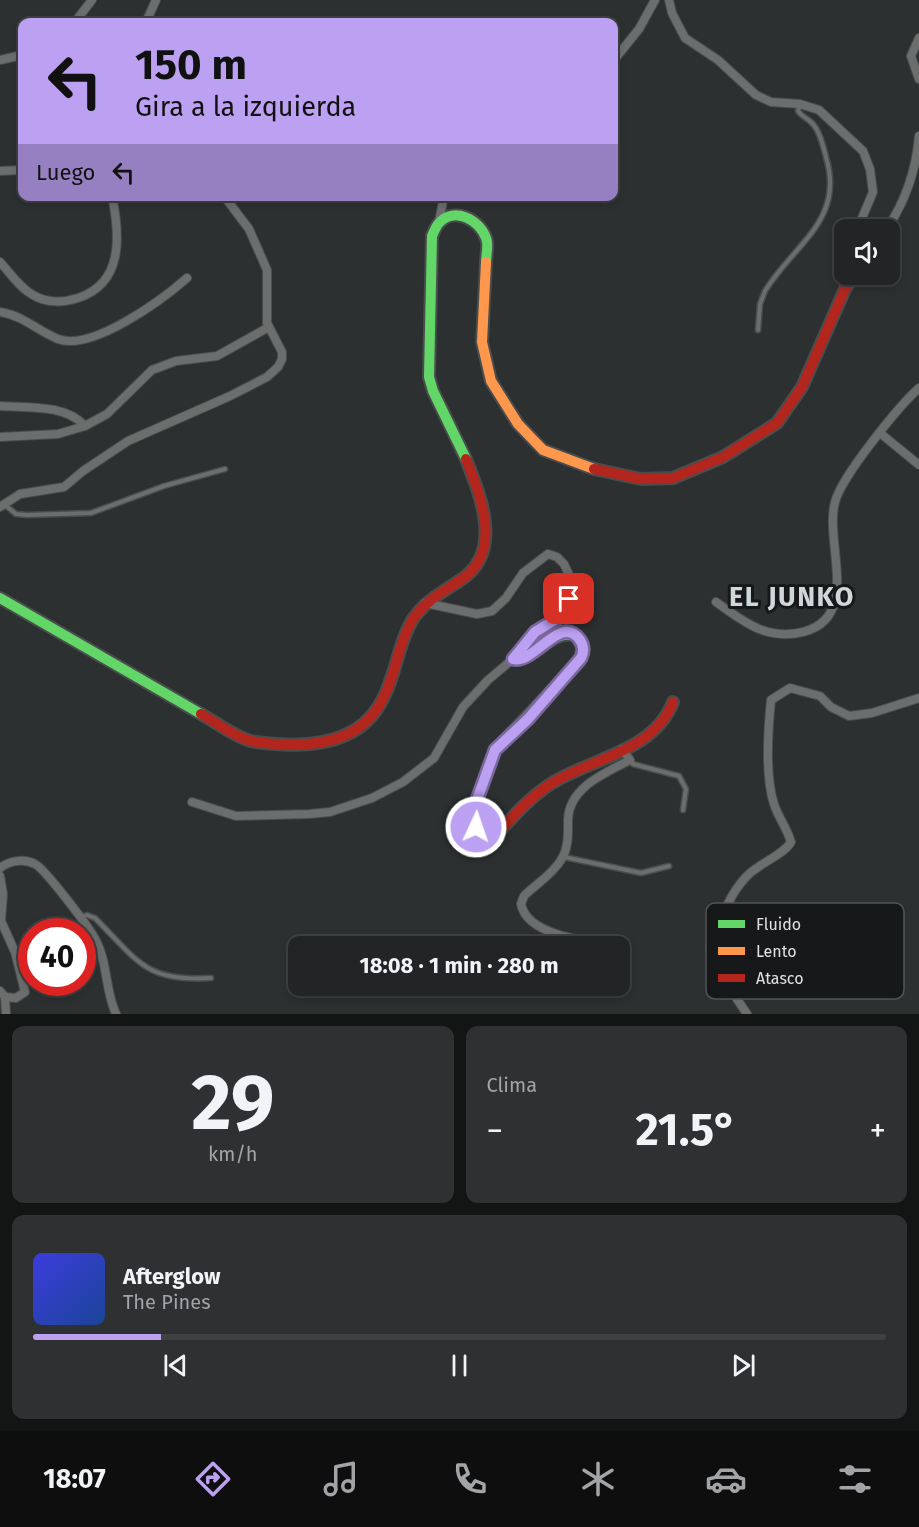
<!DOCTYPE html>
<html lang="es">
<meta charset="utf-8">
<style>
:root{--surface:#222425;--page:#2e3032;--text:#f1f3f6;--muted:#a2a4a7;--line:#3f4142;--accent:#bca0f2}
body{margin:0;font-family:"Fira Sans",sans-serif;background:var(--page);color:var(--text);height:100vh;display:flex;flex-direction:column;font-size:22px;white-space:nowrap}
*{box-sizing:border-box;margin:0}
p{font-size:20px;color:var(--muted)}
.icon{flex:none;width:33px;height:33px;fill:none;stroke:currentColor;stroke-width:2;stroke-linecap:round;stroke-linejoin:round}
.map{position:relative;height:1014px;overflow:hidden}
.panel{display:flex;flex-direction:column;gap:12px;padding:12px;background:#131414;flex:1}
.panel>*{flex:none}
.banner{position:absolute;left:18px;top:18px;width:600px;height:183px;border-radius:12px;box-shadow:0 3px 9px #0003,0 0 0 2px var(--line);background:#bca0f2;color:#111;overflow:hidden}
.tools{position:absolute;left:834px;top:219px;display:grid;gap:12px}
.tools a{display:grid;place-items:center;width:66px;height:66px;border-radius:12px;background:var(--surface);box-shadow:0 3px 9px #0003,0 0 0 2px var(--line);font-size:30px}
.speed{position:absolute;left:18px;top:918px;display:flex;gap:12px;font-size:30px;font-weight:700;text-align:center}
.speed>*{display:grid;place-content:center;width:78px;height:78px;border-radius:50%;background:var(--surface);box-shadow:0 3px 9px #0003,0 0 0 2px var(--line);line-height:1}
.speed .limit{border:9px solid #d22;background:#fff;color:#111}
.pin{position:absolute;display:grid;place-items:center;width:51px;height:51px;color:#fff;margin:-26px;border-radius:12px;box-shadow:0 3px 9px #0006}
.me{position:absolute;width:66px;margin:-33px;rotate:3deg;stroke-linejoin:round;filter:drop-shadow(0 0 4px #0008)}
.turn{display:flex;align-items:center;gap:21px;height:126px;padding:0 18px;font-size:27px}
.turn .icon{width:78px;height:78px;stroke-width:2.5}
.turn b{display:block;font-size:42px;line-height:51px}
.then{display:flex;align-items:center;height:57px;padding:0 18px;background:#0003;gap:12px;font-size:22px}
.big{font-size:45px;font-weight:700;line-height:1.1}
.panel .widget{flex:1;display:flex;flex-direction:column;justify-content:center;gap:9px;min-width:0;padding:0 21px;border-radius:12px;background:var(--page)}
.panel .dial{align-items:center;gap:0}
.dial b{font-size:78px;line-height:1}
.song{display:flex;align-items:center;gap:18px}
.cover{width:72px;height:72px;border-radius:9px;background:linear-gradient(135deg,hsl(240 70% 55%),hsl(220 70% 35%))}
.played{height:6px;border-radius:3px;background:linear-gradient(90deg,var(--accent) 15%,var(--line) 15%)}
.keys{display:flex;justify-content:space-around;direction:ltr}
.heat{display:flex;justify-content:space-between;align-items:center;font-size:33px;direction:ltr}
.panel .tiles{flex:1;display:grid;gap:12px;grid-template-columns:1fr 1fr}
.widget:last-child{grid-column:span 2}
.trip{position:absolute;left:288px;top:936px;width:342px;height:60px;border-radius:12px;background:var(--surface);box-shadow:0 3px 9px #0003,0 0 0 2px var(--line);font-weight:700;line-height:60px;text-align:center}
.dock{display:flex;height:96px;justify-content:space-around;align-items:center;background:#0e0e0f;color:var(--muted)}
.dock .icon{width:42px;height:42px}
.dock .active{color:var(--accent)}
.dock b{font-size:27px;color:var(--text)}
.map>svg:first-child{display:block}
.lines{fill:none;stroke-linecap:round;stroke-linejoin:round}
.lane-casing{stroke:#4a4d4d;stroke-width:7}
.street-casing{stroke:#4a4d4d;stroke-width:10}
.fast-casing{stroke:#4a4d4d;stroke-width:14}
.slow-casing{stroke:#4a4d4d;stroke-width:14}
.jam-casing{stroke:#4a4d4d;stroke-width:14}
.lane{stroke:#6c6e6e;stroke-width:4}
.street{stroke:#6c6e6e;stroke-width:8}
.fast{stroke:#63d668;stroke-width:10}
.slow{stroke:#ff974d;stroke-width:10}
.jam{stroke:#b3261e;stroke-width:10}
.route-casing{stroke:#7a689d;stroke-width:15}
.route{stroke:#bca0f2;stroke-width:10}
.labels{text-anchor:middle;stroke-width:6;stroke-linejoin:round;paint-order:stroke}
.district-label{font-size:27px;font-weight:bold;letter-spacing:1.5px;fill:#d0d7d9;stroke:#161819}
.key{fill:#161819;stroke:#525556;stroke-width:1.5}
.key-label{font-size:16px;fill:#dfe2e3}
</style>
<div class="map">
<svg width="919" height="1014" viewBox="0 0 919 1014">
<rect width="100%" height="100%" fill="#2d3031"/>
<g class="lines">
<defs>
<g id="lane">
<path d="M 758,330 L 760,304 L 765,291 C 795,243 845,220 826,157 C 823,146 820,131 812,123 C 807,118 802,117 798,111 L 800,104"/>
<polyline points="5,505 16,514 27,515 91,513 164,486 225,469"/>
<polyline points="630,760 633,764 679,776 686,789 683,810"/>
<polyline points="564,857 641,873 669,866"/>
<path d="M 80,918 L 87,915 L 95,918 C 138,961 145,982 211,978"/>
</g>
<g id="street">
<polyline points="669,0 672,13 685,38 718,60 756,95 771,102 800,104 819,110 863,151 870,169 873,192 857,230"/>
<polyline points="75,22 92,0"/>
<polyline points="146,22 156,0"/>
<polyline points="919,38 911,56 919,79"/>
<polyline points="0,60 22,55"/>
<polyline points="614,60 639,29 655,0"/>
<polyline points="0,171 22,170"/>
<polyline points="439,222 444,196"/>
<path d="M 886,230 C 906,201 916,171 919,136"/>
<path d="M 0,262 C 10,273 20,288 33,295 C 46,303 63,303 78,298 C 124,283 120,235 112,196"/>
<path d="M 0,312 C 22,315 38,331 58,339 C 91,352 162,300 187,278"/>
<path d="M 0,406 C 28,408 65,404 85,426"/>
<polyline points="880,433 919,465"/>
<polyline points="0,437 58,434 85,426 107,414 152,370 176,361 217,356 269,327"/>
<polyline points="0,507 20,494 64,487 83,471 128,441 230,396 267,377 278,367 282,359 282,352 267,323 267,270 249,229 224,196"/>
<path d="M 716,602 C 743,621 766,641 803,632 C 862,617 824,543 835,502 C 842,476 898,407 919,388"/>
<polyline points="192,802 236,816 309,814 330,812 372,798 403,782 434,758 463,707 488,680 513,659 535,632 558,618 569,599 570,577 564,564 557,557 548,554 523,573 506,598 492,611 477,614 425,603"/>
<path d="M 0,868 C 9,861 24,858 35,864 C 45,869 89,927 95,939 C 108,962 105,991 116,1014"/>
<polyline points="0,876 3,894 1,921 15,952 25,992 16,998 5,997 0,991"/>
<path d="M 609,944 C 584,941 527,935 521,904 L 524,896 C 536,884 552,875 561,860 C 569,848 568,832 568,819 C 570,786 606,773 630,760 L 622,749"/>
<polyline points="5,997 6,1014"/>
<path d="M 747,1014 L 719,972 L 710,949 C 720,923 727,897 746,877 C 757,864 784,855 791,842 C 787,828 778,817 774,804 C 765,776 768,729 771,700 L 790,688 L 820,696 L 831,707 L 849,716 L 872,713 L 919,698"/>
</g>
<g id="fast">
<path d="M 466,459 L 433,391 L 429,377 L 432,236 C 434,232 436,226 439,223 C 454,206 480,220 486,238 C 489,244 486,255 486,262"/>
<polyline points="0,598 201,714"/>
<path d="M 478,832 L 474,808 L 495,750 L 579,662 L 583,647 L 575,635 C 549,630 538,660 513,659"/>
</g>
<polyline id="slow" points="486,262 482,342 491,381 518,424 543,450 594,469"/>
<g id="jam">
<polyline points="594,469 641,479 673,478 723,457 777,423 802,387 845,289 855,274"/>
<path d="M 201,714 C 215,722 230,733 245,739 C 253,743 266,743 276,744 C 315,747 359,741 380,704 C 396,678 397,645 413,619 C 426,600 443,592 462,579 C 503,551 481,497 466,459"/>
<path d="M 478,832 L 483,838 L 495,836 C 512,818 528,799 549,785 C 590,758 653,753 673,702"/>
</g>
</defs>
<!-- lane casing -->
<use href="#lane" class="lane-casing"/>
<!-- street casing -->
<use href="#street" class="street-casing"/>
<!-- fast casing -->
<use href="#fast" class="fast-casing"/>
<!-- slow casing -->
<use href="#slow" class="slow-casing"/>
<!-- jam casing -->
<use href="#jam" class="jam-casing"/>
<!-- lane -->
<use href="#lane" class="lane"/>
<!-- street -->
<use href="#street" class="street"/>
<!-- fast -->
<use href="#fast" class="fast"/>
<!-- slow -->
<use href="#slow" class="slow"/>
<!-- jam -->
<use href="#jam" class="jam"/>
</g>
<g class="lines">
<defs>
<path id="route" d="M 476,827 L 474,808 L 495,750 L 528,719 L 581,658 C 584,652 584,646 580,640 C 561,612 534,665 513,659 L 535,632 L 558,618 L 569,599"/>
</defs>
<!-- route casing -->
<use href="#route" class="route-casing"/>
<!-- route -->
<use href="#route" class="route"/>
</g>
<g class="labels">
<!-- district labels -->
<g class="district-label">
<text x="792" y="606">EL JUNKO</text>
</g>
</g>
<!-- legend -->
<rect x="706" y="903" width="198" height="96" rx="9" class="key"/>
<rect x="718" y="920" width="27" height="8" fill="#63d668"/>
<rect x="718" y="947" width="27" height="8" fill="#ff974d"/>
<rect x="718" y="974" width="27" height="8" fill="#b3261e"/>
<g class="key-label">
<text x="756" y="930">Fluido</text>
<text x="756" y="957">Lento</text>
<text x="756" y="984">Atasco</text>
</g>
</svg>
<div class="tools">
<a><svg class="icon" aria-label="sound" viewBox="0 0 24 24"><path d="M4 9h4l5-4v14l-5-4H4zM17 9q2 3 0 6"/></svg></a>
</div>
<div class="speed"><div class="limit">40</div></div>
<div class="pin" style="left:569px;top:599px;background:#d93025"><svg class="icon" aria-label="arrive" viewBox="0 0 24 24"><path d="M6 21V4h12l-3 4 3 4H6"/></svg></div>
<svg class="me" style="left:476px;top:827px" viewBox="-20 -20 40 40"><circle r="17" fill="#bca0f2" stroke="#fff" stroke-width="3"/><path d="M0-11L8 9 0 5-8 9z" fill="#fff"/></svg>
<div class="trip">18:08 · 1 min · 280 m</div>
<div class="banner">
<div class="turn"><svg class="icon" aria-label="left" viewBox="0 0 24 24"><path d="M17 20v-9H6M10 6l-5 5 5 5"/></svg><div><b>150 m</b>Gira a la izquierda</div></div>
<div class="then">Luego<svg class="icon" aria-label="left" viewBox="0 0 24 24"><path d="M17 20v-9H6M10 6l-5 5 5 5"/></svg></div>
</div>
</div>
<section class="panel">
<div class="tiles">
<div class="widget dial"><b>29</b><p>km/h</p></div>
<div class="widget"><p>Clima</p>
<div class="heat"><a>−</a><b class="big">21.5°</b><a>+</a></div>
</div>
<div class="widget">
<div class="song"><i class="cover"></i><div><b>Afterglow</b><p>The Pines</p></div></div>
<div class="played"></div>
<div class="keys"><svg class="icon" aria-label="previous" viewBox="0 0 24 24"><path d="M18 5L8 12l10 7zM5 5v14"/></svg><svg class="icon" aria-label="pause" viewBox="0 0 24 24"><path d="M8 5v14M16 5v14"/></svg><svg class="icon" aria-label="next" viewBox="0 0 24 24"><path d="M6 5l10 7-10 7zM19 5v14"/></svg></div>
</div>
</div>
</section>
<nav class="dock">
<b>18:07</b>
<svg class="icon active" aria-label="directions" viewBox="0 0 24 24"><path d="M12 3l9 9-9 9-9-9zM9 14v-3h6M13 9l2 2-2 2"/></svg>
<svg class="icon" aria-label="music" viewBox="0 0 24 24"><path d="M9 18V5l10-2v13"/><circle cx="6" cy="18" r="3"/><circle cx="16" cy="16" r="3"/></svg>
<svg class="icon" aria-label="phone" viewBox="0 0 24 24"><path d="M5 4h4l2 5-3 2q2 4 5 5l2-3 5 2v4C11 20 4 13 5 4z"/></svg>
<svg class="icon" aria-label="climate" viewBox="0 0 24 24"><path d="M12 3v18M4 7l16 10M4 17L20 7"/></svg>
<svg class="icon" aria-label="car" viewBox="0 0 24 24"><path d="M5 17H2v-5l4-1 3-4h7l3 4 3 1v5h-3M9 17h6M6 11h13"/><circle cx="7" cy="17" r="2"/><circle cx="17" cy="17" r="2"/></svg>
<svg class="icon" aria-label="filters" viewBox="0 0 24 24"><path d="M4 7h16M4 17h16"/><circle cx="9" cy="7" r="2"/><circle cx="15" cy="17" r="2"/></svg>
</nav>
